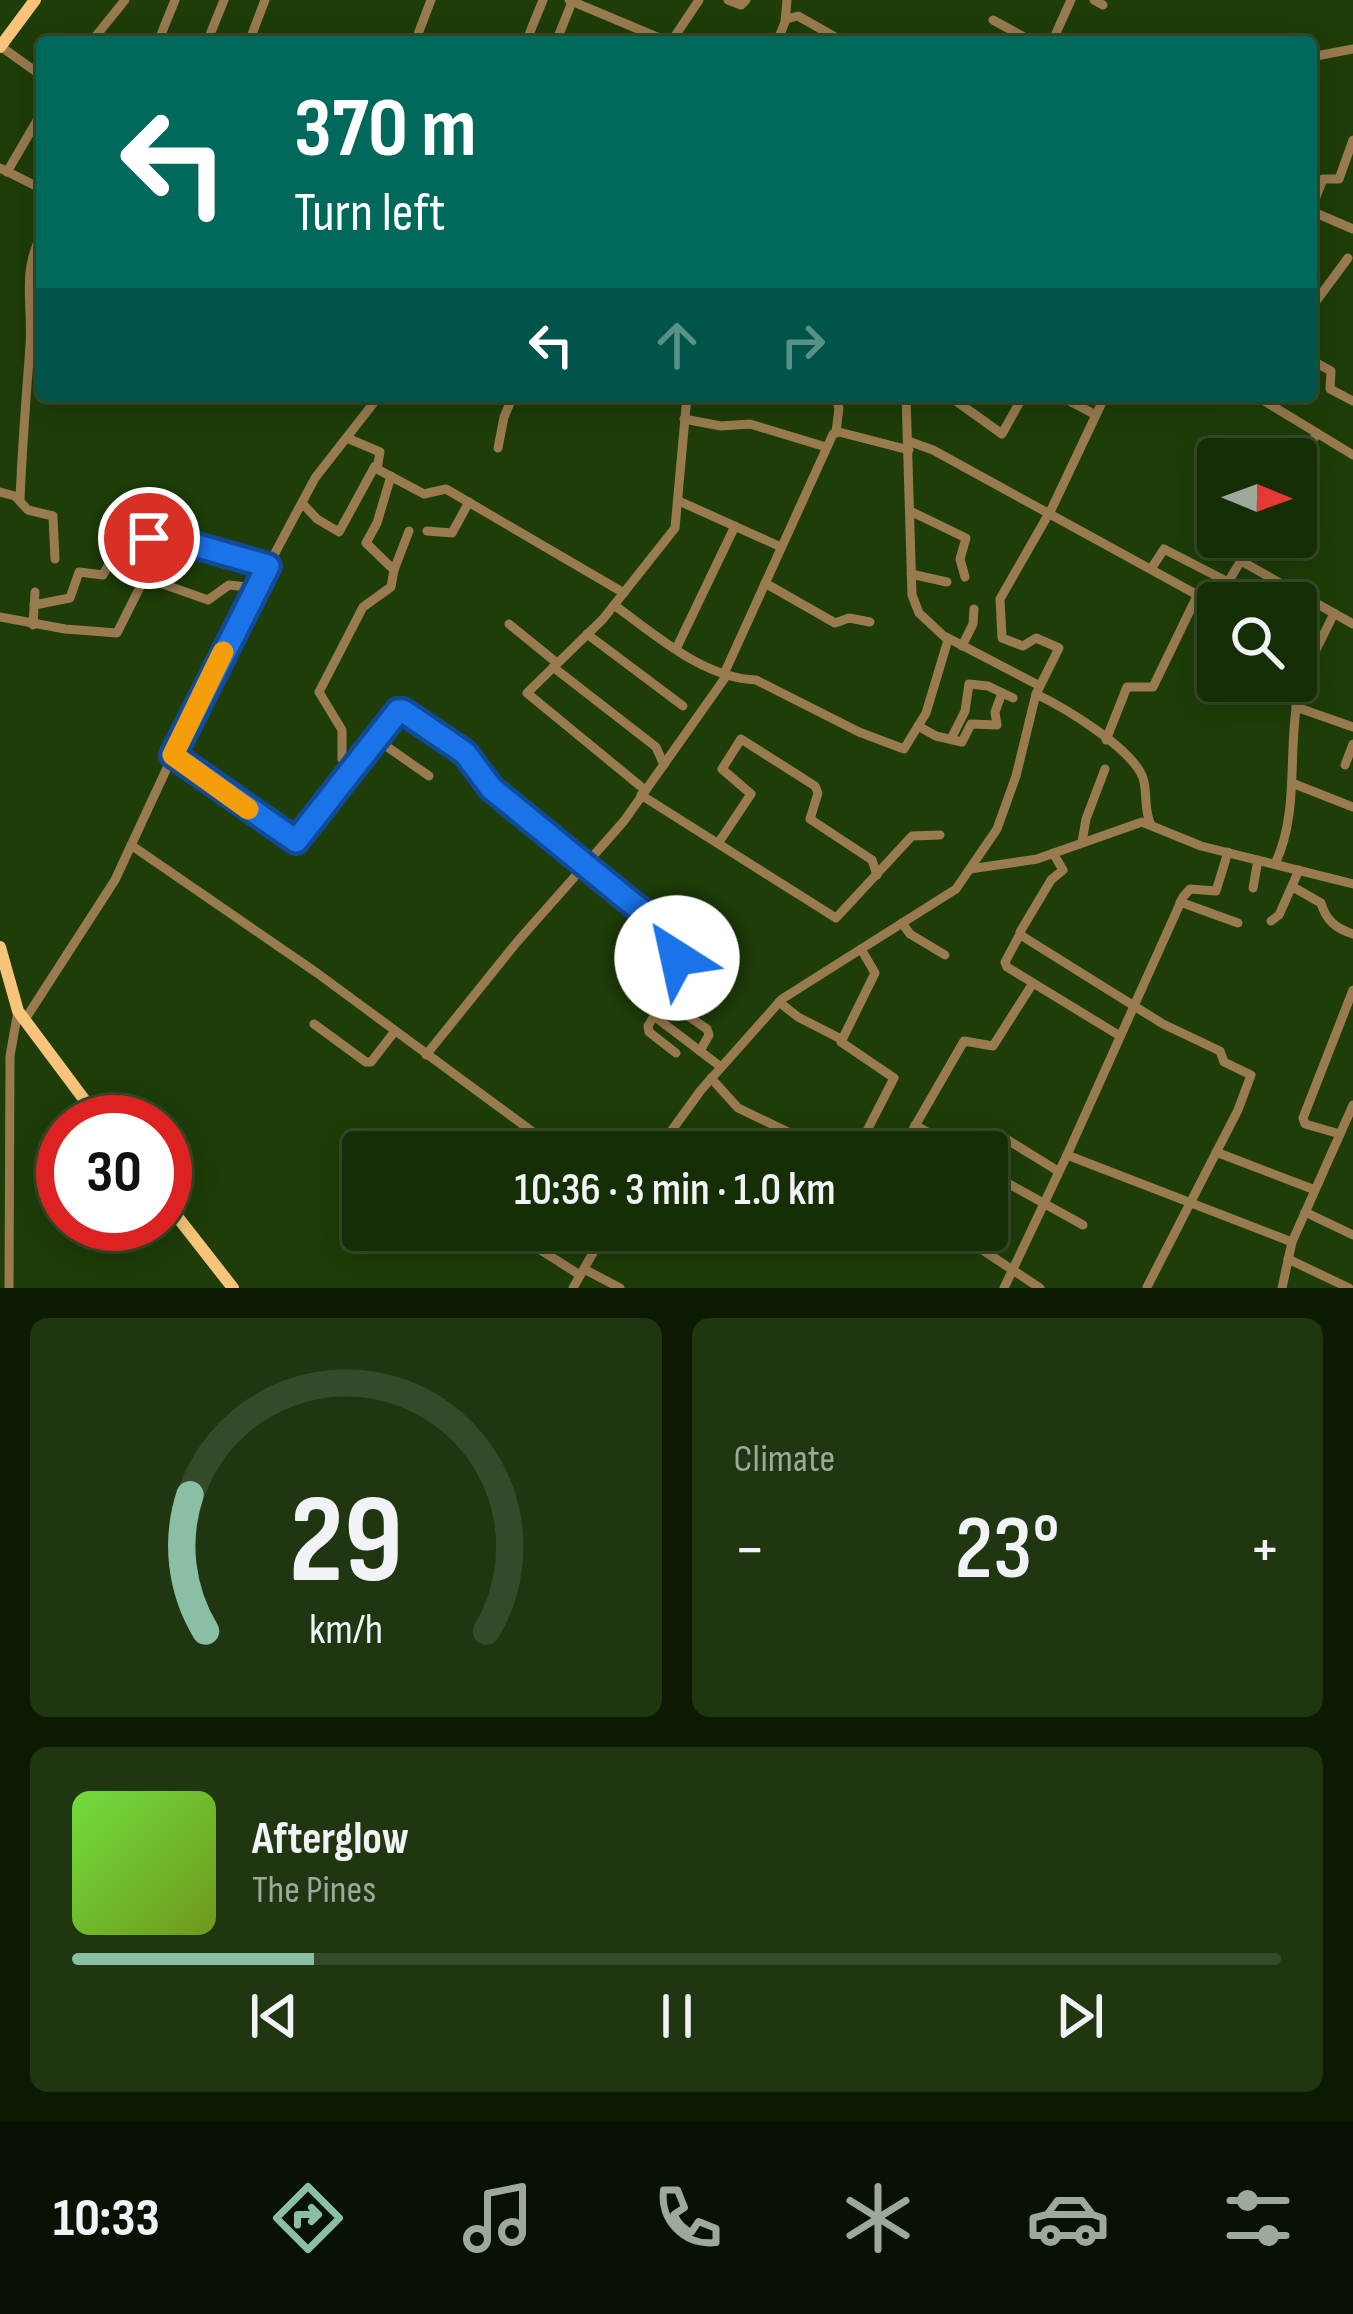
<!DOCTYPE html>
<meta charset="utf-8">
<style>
:root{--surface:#162e06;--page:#1f3610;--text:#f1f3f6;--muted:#9ea89b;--line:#354a28;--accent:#8abfa5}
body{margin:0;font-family:"Sofia Sans Condensed",sans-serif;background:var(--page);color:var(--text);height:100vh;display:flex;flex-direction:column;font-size:45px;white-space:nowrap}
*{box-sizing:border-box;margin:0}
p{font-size:39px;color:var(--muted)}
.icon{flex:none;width:66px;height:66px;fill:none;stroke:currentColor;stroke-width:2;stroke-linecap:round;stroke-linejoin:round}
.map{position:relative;height:1288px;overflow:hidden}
.side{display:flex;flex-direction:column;gap:30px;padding:30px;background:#0c1903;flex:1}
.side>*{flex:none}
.guide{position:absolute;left:36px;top:36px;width:1281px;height:366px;border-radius:12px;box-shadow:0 6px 30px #0003,0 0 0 3px var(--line);background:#00695c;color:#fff;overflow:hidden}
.needle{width:78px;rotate:91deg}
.tools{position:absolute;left:1197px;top:438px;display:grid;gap:24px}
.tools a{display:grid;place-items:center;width:120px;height:120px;border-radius:12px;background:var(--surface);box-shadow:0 6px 30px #0003,0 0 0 3px var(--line);font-size:60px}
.speed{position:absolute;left:36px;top:1095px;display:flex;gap:24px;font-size:60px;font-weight:700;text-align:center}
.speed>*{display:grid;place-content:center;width:156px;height:156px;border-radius:50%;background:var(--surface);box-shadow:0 6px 30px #0003,0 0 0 3px var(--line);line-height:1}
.speed .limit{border:18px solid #d22;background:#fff;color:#111}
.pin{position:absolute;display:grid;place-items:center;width:102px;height:102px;color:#fff;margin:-51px;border:6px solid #fff;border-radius:50%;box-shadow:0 3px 12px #0007}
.me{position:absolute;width:132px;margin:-66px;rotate:325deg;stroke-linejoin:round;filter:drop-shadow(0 0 9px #0008)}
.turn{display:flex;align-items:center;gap:42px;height:252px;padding:0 60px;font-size:54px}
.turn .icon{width:156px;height:156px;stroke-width:2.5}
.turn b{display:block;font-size:84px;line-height:102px}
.lanes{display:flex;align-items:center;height:114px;padding:0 60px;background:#0003;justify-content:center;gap:60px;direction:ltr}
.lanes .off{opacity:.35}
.big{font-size:90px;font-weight:600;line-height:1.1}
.side .card{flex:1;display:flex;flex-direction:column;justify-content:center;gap:18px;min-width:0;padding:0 42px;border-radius:18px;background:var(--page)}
.side .dial{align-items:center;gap:0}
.dial svg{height:312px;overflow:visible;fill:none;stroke:var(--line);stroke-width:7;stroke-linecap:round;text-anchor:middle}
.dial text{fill:var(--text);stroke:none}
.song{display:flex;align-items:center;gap:36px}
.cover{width:144px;height:144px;border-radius:18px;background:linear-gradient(135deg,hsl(100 70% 55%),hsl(80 70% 35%))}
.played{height:12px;border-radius:6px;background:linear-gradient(90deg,var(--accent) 20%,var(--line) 20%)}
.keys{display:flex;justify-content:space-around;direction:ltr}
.heat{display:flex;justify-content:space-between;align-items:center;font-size:66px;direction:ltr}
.side .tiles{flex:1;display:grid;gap:30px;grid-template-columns:1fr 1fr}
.card:last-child{grid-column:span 2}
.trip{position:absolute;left:342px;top:1131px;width:666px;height:120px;border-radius:12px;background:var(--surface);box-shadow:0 6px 30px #0003,0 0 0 3px var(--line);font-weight:600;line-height:120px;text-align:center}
.dock{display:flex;height:192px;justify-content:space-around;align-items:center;background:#091202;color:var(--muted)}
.dock .icon{width:84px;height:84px}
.dock .active{color:var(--accent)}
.dock b{font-size:54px;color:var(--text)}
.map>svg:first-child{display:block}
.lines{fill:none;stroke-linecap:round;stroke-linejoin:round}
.minor{stroke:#9a7b4f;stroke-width:9}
.major{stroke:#f8c47a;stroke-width:12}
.route-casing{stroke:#114b97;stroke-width:30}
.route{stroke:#1a73e8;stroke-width:21}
.slow{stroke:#f59e0b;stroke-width:21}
</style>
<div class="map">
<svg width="1353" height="1288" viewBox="0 0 1353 1288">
<rect width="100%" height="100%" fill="#1e3d08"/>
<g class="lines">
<!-- minor -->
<g class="minor">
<polyline points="569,0 669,42"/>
<polyline points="728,0 741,5 746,0"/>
<polyline points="1094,0 1103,5"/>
<polyline points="786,19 798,16 835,37"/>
<polyline points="993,20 1033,42"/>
<polyline points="91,42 125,0"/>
<polyline points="158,42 175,0"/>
<polyline points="207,42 224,0"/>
<polyline points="249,42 265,0"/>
<polyline points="415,42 431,0"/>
<polyline points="526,42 543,0"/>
<polyline points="556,42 572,2"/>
<polyline points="671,42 699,0"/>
<polyline points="777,42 785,22 787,0"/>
<polyline points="1052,42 1071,0"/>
<polyline points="0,46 42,76"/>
<polyline points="1311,57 1353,49"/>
<polyline points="0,168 42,189"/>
<polyline points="7,172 42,112"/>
<polyline points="1311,210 1323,179 1339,179 1353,140"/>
<polyline points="1311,211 1353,229"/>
<polyline points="1311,308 1348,258"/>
<polyline points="1311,360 1331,371 1330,389 1353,401"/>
<polyline points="835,396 839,408 836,432"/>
<polyline points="949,396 1002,434 1023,396"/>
<polyline points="1060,396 1096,415"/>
<polyline points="1256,396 1353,455"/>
<polyline points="684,419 721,426 750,424 826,447"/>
<polyline points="347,438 380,452 377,469 424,494 446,489 624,593"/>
<polyline points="908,441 933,450 1212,603 1218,599 1255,537"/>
<polyline points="498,448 504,417 513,396"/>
<polyline points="1296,469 1317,433"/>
<polyline points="0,492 15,496 28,510 53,516 55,559"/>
<path d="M 20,500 C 22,448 26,398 30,346 C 33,304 21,272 42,234"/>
<polyline points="679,501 781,547"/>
<polyline points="302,503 317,519 339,532 375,466"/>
<polyline points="910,511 966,538 960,559 965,577"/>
<polyline points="427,531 452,533 469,502"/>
<polyline points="1241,561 1353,624"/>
<polyline points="1151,569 1164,549 1228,582"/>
<polyline points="394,570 409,531"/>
<polyline points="911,574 947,582"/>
<polyline points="143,577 208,600 229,585 256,588"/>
<polyline points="765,583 835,623 849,618 870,622"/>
<polyline points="34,605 70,598 79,572 103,575 114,555"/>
<path d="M 614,605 C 656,635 703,678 756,680 L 859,732 L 904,749 L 926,713 L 948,640 L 919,613 L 912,595 L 906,396"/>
<polyline points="0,617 65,629 117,633 141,585 149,538 153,534 268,566"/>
<polyline points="509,624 557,663"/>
<polyline points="33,625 35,592"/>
<polyline points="587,634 683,706"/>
<polyline points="946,637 1040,686"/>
<polyline points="962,646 973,624 974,609"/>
<polyline points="676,649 735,526"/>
<polyline points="553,667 656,747 664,765"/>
<polyline points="724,674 833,434 839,432 909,450"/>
<path d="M 1036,694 C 1065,708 1132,748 1143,778 C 1148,794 1143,808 1151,825"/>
<polyline points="1296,707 1353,727"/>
<polyline points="918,726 936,736 962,742 971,724 997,725 995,712 1002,693"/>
<polyline points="376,739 429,776"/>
<polyline points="951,739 965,711 969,684 988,686 1013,698"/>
<polyline points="1106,740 1127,687 1153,687 1197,596"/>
<polyline points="173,755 296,841 397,711 403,711 465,753 491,788 670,931 677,959 653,1007 654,1016 721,1067"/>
<polyline points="1345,765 1353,744"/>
<polyline points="352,771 342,759 342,730 319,692 363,607 391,587 394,570 366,543 377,523 391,476"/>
<polyline points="1292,783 1353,807"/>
<polyline points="645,790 527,693 603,619 675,528 687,396"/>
<polyline points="641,795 836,918 912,836 940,835"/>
<polyline points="719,842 751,794 722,769 741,739 815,786 818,793 810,819 872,860 877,875"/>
<polyline points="1082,842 1086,819 1105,769"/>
<polyline points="131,845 317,973 560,1152"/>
<polyline points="1053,853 1063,870 1051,880 1020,932 1022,936 1163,1024 1220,1051 1224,1062 1251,1075 1238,1110 1147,1287"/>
<path d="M 1275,864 C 1299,813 1288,756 1297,702 C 1302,671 1321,642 1334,613"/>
<polyline points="970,869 1037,859 1142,822 1201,846 1353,884"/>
<path d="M 1293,887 L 1321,903 C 1326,920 1335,928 1353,934"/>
<polyline points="1253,888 1258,860"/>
<polyline points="1180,902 1238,923"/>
<polyline points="1271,921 1279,915 1299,870"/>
<polyline points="902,923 910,934 945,955"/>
<polyline points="1020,934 1005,962 1007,967 1120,1036"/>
<polyline points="659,996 707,1029 709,1035 700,1051"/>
<polyline points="779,1002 798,1017 841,1039"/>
<polyline points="654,1016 648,1026 649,1032 676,1053"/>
<polyline points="24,1021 115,880 211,673 315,478 379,396"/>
<polyline points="314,1024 366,1062 371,1062 395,1031"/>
<polyline points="426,1055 517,942 624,821 727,675"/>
<polyline points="711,1078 738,1108 830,1152"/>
<polyline points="915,1125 960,1151 964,1151 974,1135 987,1141"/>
<polyline points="1340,1134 1305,1124 1303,1118 1353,990"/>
<polyline points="1006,1139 1058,1171"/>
<polyline points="656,1152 701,1090 782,999 956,889 997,829 1016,776 1036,694 1059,648 1036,638 1023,646 1002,638 1000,599 1052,508 1105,396"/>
<polyline points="856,1152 894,1078 841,1042 875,973 861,949"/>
<polyline points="900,1152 964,1041 993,1046 1033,983"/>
<polyline points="1216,1152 1315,1190"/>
<polyline points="1067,1155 1183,897 1190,889 1216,891 1228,852"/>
<polyline points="987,1184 1000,1179 1083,1225"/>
<polyline points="1305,1212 1353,1235"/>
<polyline points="509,1230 580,1275"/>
<polyline points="575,1230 598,1244"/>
<polyline points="952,1230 1040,1288"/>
<polyline points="1288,1259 1349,1288"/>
<polyline points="584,1269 620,1288"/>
<polyline points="9,1288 10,1056 18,1011"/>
<polyline points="573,1288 606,1230"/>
<polyline points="1004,1288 1067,1155 1292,1242"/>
<polyline points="1282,1288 1292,1242 1353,1105"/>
</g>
<!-- major -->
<g class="major">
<polyline points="0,47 35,0"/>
<polyline points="0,947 18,1011 101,1122"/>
<polyline points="165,1201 233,1288"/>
</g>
</g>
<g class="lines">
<defs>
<polyline id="route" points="149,538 156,534 268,566 173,755 296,841 398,711 403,711 465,753 491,788 634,905 666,927 677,947 677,958"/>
</defs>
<!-- route casing -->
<use href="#route" class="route-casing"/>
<!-- route -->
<use href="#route" class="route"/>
<!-- slow -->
<polyline class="slow" points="223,652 173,755 248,809"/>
</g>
</svg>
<div class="tools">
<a><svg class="needle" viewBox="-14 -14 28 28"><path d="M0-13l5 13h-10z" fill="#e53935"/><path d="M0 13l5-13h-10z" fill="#9ea89b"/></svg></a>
<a><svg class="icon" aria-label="search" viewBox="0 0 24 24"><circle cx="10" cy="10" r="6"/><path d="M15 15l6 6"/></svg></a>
</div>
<div class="speed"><div class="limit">30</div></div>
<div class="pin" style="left:149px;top:538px;background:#d93025"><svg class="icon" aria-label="arrive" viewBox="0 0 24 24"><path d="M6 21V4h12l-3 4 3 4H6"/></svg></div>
<svg class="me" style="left:677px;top:958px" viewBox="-20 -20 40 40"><circle r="19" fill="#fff"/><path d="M0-13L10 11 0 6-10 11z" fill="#1a73e8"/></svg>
<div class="trip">10:36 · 3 min · 1.0 km</div>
<div class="guide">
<div class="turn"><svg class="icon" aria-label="left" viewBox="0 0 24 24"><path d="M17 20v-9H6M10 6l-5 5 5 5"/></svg><div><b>370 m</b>Turn left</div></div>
<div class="lanes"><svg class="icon" aria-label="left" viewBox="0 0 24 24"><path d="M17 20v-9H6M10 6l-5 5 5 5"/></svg><svg class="icon off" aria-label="ahead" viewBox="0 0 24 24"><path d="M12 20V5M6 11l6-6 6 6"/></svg><svg class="icon off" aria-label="right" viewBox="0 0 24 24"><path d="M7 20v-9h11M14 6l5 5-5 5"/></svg></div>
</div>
</div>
<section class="side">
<div class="tiles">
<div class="card dial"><svg viewBox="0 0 100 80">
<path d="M14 69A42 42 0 1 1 86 69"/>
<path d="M14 69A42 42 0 0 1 10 34" stroke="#8abfa5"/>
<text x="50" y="56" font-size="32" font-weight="700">29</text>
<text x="50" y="72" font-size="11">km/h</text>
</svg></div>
<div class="card"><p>Climate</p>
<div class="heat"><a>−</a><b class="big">23°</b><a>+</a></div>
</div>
<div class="card">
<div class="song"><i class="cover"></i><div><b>Afterglow</b><p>The Pines</p></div></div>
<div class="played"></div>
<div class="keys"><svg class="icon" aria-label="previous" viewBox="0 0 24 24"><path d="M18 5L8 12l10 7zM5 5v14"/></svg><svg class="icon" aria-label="pause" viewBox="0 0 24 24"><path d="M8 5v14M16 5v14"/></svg><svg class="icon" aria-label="next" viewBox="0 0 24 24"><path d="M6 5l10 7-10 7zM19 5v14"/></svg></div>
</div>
</div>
</section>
<nav class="dock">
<b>10:33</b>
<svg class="icon active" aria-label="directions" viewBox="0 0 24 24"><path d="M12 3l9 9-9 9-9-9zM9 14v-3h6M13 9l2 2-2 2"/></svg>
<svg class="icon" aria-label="music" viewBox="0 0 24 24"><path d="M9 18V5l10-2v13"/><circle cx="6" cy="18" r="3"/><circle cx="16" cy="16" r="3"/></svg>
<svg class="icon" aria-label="phone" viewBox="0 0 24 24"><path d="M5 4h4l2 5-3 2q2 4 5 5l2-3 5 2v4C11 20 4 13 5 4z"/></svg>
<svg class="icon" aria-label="climate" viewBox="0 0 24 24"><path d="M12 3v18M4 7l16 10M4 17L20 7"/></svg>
<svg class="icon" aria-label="car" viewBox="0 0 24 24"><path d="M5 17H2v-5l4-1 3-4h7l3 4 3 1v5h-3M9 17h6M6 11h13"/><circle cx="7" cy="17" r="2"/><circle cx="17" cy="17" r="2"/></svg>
<svg class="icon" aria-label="filters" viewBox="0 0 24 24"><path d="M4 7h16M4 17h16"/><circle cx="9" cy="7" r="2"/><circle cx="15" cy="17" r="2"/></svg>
</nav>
